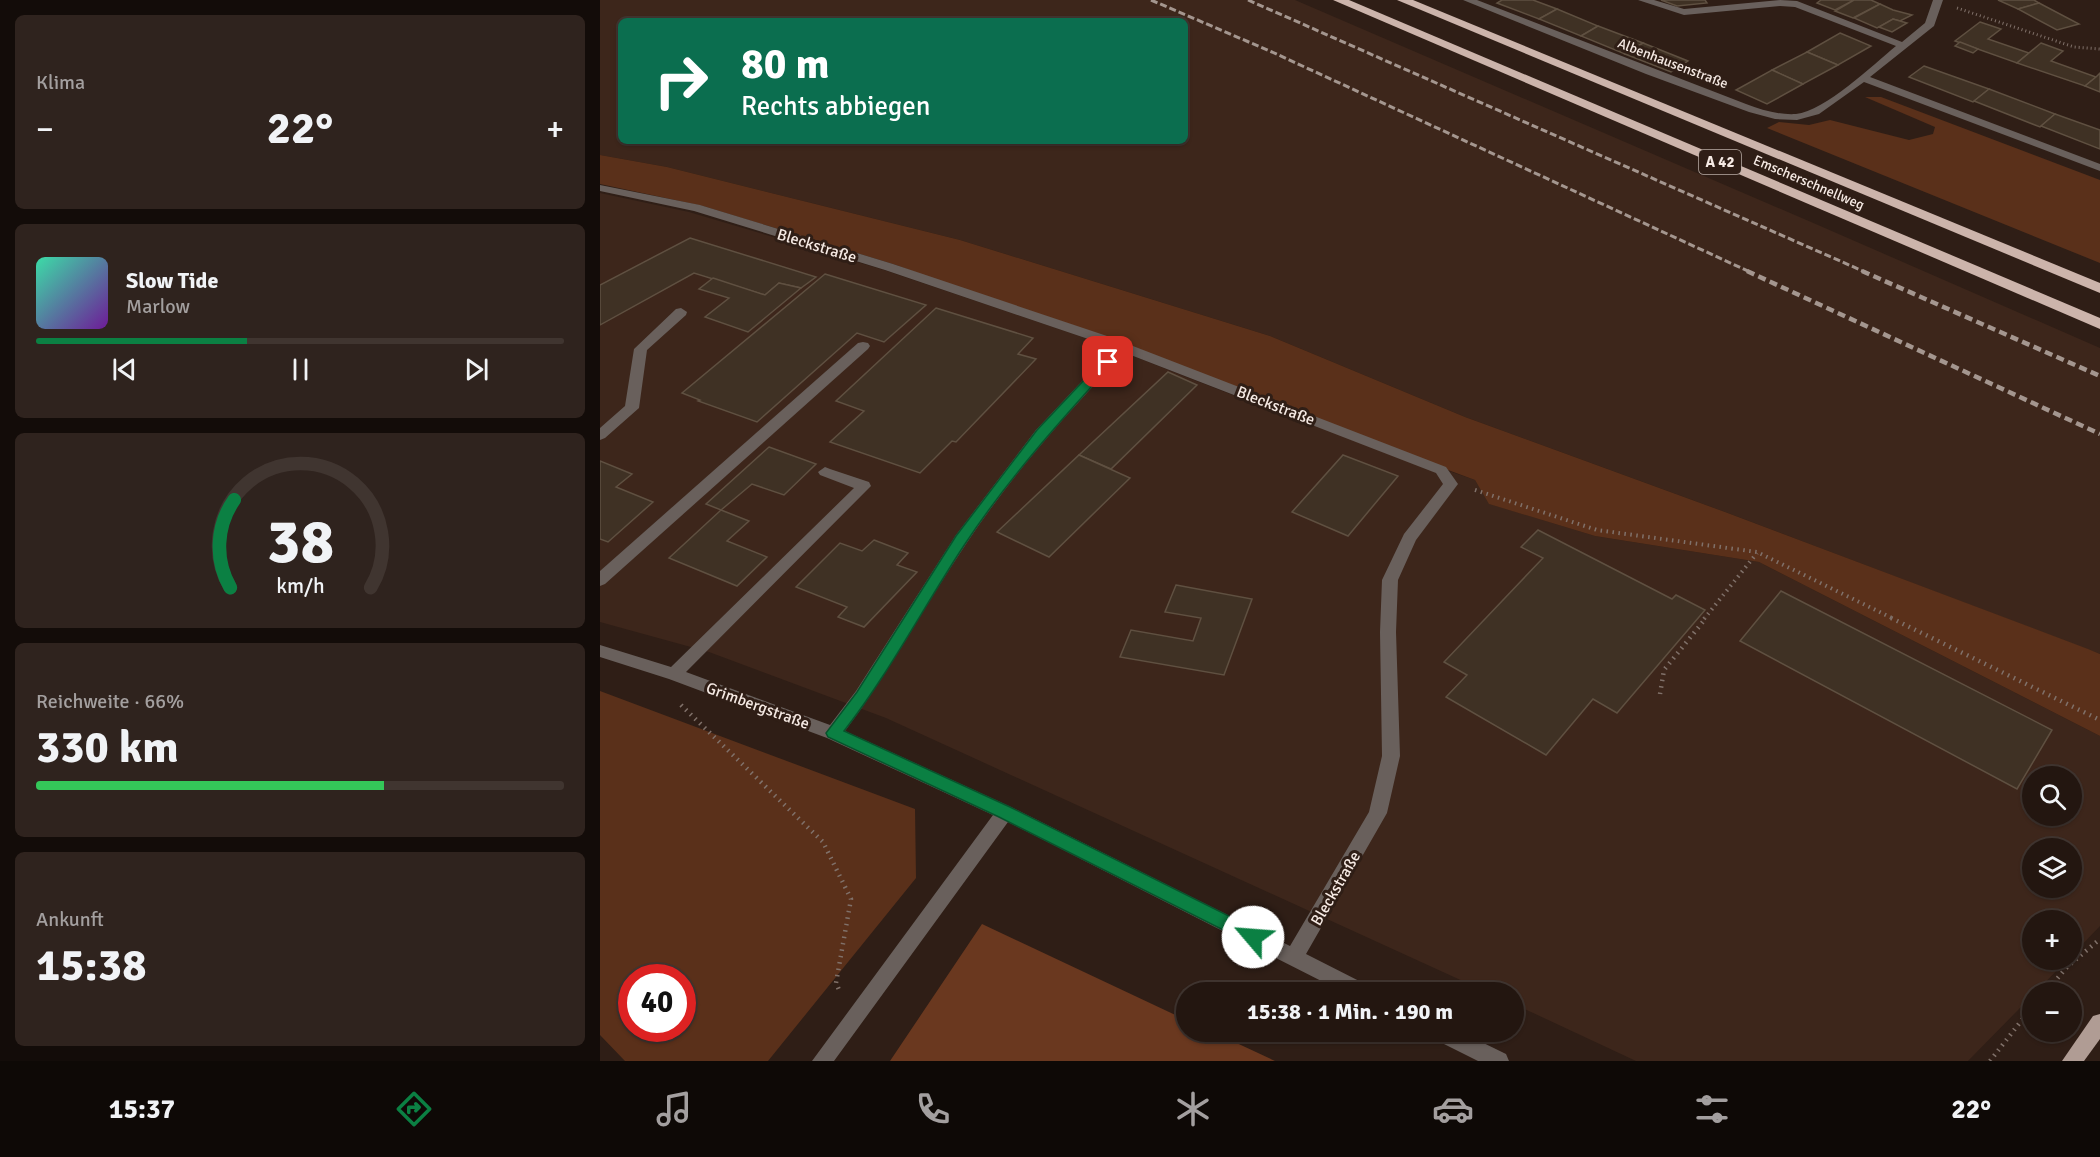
<!DOCTYPE html>
<html lang="de">
<meta charset="utf-8">
<style>
:root{--surface:#231610;--page:#2f231e;--text:#f1f3f6;--muted:#a39f9f;--line:#403530;--accent:#0b8043}
body{margin:0;font-family:Signika,sans-serif;background:var(--page);color:var(--text);height:100vh;display:flex;flex-direction:column;font-size:22px;white-space:nowrap}
*{box-sizing:border-box;margin:0}
p{font-size:20px;color:var(--muted)}
.icon{flex:none;width:33px;height:33px;fill:none;stroke:currentColor;stroke-width:2;stroke-linecap:round;stroke-linejoin:round}
.map{position:relative;flex:1;overflow:hidden}
.side{display:flex;flex-direction:column;gap:15px;padding:15px;background:#130c09;width:600px}
.side>*{flex:none}
.guide{position:absolute;left:18px;top:18px;width:570px;height:126px;border-radius:9px;box-shadow:0 2px 4px #0004,0 0 0 2px var(--line);background:#0b6e4f;color:#fff;overflow:hidden}
.controls{position:absolute;left:1422px;top:766px;display:grid;gap:12px}
.controls a{display:grid;place-items:center;width:60px;height:60px;border-radius:50%;background:var(--surface);box-shadow:0 2px 4px #0004,0 0 0 2px var(--line);font-size:30px}
.speed{position:absolute;left:18px;top:964px;display:flex;gap:12px;font-size:30px;font-weight:700;text-align:center}
.speed>*{display:grid;place-content:center;width:78px;height:78px;border-radius:50%;background:var(--surface);box-shadow:0 2px 4px #0004,0 0 0 2px var(--line);line-height:1}
.speed .limit{border:9px solid #d22;background:#fff;color:#111}
.pin{position:absolute;display:grid;place-items:center;width:51px;height:51px;color:#fff;margin:-26px;border-radius:12px;box-shadow:0 3px 9px #0006}
.me{position:absolute;width:66px;margin:-33px;rotate:297deg;stroke-linejoin:round;filter:drop-shadow(0 0 4px #0008)}
.turn{display:flex;align-items:center;gap:21px;height:126px;padding:0 24px;font-size:27px}
.turn .icon{width:78px;height:78px;stroke-width:2.5}
.turn b{display:block;font-size:42px;line-height:51px}
.big{font-size:45px;font-weight:700;line-height:1.1}
.side .widget{flex:1;display:flex;flex-direction:column;justify-content:center;gap:9px;min-width:0;padding:0 21px;border-radius:9px;background:var(--page)}
.side .dial{align-items:center;gap:0}
.dial svg{height:156px;overflow:visible;fill:none;stroke:var(--line);stroke-width:7;stroke-linecap:round;text-anchor:middle}
.dial text{fill:var(--text);stroke:none}
.song{display:flex;align-items:center;gap:18px}
.cover{width:72px;height:72px;border-radius:9px;background:linear-gradient(135deg,hsl(160 70% 55%),hsl(280 70% 35%))}
.played{height:6px;border-radius:3px;background:linear-gradient(90deg,var(--accent) 40%,var(--line) 40%)}
.keys{display:flex;justify-content:space-around;direction:ltr}
.heat{display:flex;justify-content:space-between;align-items:center;font-size:33px;direction:ltr}
.charge{height:9px;border-radius:4px;background:linear-gradient(90deg,#34c759 66%,var(--line) 0)}
.trip{position:absolute;left:576px;top:982px;width:348px;height:60px;border-radius:30px;background:var(--surface);box-shadow:0 2px 4px #0004,0 0 0 2px var(--line);font-weight:700;line-height:60px;text-align:center}
.tabs{display:flex;height:96px;justify-content:space-around;align-items:center;background:#0e0906;color:var(--muted)}
.tabs .icon{width:42px;height:42px}
.tabs .selected{color:var(--accent)}
.tabs b{font-size:27px;color:var(--text)}
main{display:flex;flex:1;min-height:0}
.map>svg:first-child{display:block}
.built{fill:#3d261b;fill-rule:evenodd}
.green{fill:#5a301a;fill-rule:evenodd}
.forest{fill:#6a381f}
.building{fill:#3f3124;stroke:#5f5041;stroke-width:1.5}
.lines{fill:none;stroke-linecap:round;stroke-linejoin:round}
.path-far2{stroke:#80716a;stroke-width:3;stroke-dasharray:1 3;stroke-linecap:butt}
.path-far1{stroke:#80716a;stroke-width:4;stroke-dasharray:1.5 4.5;stroke-linecap:butt}
.path{stroke:#80716a;stroke-width:4.5;stroke-dasharray:1.5 5;stroke-linecap:butt}
.minor{fill:#69605c;fill-rule:evenodd}
.major{fill:#b09c94;fill-rule:evenodd}
.highway{fill:#ccb4ab;fill-rule:evenodd}
.rail-far1{stroke:#a4968f;stroke-width:3;stroke-dasharray:7 3;stroke-linecap:butt}
.rail{stroke:#a4968f;stroke-width:4.5;stroke-dasharray:8 4.5;stroke-linecap:butt}
.route{fill:#0b8043;stroke:#07532c;stroke-width:1.5}
.labels{text-anchor:middle;stroke-width:6;stroke-linejoin:round;paint-order:stroke}
.far-street-label{font-size:14px;fill:#f6eae4;stroke:#2f1e16}
.shield{fill:#2f1e16;stroke:#baada6;stroke-width:1.5}
.shield-label{font-size:15px;font-weight:bold;fill:#f6eae4}
.street-label{font-size:16px;fill:#f6eae4;stroke:#2f1e16}
</style>
<main>
<section class="side">
<div class="widget"><p>Klima</p>
<div class="heat"><a>−</a><b class="big">22°</b><a>+</a></div>
</div>
<div class="widget">
<div class="song"><i class="cover"></i><div><b>Slow Tide</b><p>Marlow</p></div></div>
<div class="played"></div>
<div class="keys"><svg class="icon" aria-label="previous" viewBox="0 0 24 24"><path d="M18 5L8 12l10 7zM5 5v14"/></svg><svg class="icon" aria-label="pause" viewBox="0 0 24 24"><path d="M8 5v14M16 5v14"/></svg><svg class="icon" aria-label="next" viewBox="0 0 24 24"><path d="M6 5l10 7-10 7zM19 5v14"/></svg></div>
</div>
<div class="widget dial"><svg viewBox="0 0 100 80">
<path d="M14 69A42 42 0 1 1 86 69"/>
<path d="M14 69A42 42 0 0 1 16 24" stroke="#0b8043"/>
<text x="50" y="56" font-size="32" font-weight="700">38</text>
<text x="50" y="72" font-size="11">km/h</text>
</svg></div>
<div class="widget"><p>Reichweite · 66%</p><b class="big">330 km</b><div class="charge"></div></div>
<div class="widget"><p>Ankunft</p><b class="big">15:38</b></div>
</section>
<div class="map">
<svg width="1500" height="1061" viewBox="0 0 1500 1061">
<rect width="100%" height="100%" fill="#2f1e16"/>
<!-- built -->
<g class="built">
<path d="M 0,0 L 695,0 L 1218,225 L 1500,348 L 1500,654 L 1125,512 L 865,417 L 670,336 L 360,240 L 67,167 L 0,155 ZM 21,21 L 585,21 L 585,141 L 21,141 Z"/>
<path d="M 0,193 L 89,212 L 284,270 L 497,342 L 648,401 L 875,480 L 890,504 L 995,536 L 1159,562 L 1500,736 L 1500,926 L 1472,955 L 1472,921 L 1432,921 L 1432,960 L 1467,960 L 1368,1061 L 1036,1061 L 914,1004 L 914,993 L 889,993 L 286,718 L 109,652 L 0,622 ZM 1432,777 L 1472,777 L 1472,816 L 1432,816 ZM 1432,849 L 1472,849 L 1472,888 L 1432,888 Z"/>
</g>
<!-- green -->
<g class="green">
<polygon points="1265,97 1281,97 1500,180 1500,263 1167,128 1179,122 1209,125 1230,120 1309,140 1333,134 1335,127"/>
<polygon points="0,155 67,167 360,240 670,336 865,417 1125,512 1488,649 1500,654 1500,736 1159,562 995,536 889,504 875,480 296,265 103,206 0,184"/>
<path d="M 0,691 L 315,809 L 316,878 L 168,1061 L 25,1061 L 0,1035 ZM 32,978 L 82,978 L 82,1029 L 32,1029 Z"/>
</g>
<!-- forest -->
<polygon class="forest" points="382,924 586,1020 586,1032 613,1032 675,1061 290,1061"/>
<!-- building -->
<g class="building">
<polygon points="902,0 933,0 957,9 939,19 897,3"/>
<polygon points="1061,0 1105,0 1107,3 1077,6"/>
<polygon points="1221,0 1254,0 1235,10 1217,3"/>
<polygon points="1254,0 1271,0 1280,4 1253,18 1235,11"/>
<polygon points="1398,0 1434,0 1439,3 1418,9"/>
<polygon points="1439,3 1479,24 1457,30 1418,9"/>
<polygon points="1280,4 1293,10 1312,15 1300,21 1293,19 1277,28 1254,18"/>
<polygon points="957,9 998,26 981,36 939,19"/>
<polygon points="1293,19 1307,23 1292,32 1279,27"/>
<polygon points="1380,22 1401,29 1388,39 1429,53 1417,63 1355,41"/>
<polygon points="998,26 1043,43 1025,54 981,36"/>
<polygon points="1240,33 1271,46 1238,65 1207,52"/>
<polygon points="1360,42 1378,49 1373,53 1355,46"/>
<polygon points="1043,43 1088,61 1071,72 1025,54"/>
<polygon points="1441,43 1463,51 1451,61 1496,77 1485,86 1417,63"/>
<polygon points="1207,52 1238,65 1203,84 1172,70"/>
<polygon points="1324,66 1389,89 1373,102 1309,77"/>
<polygon points="1172,70 1203,84 1167,104 1136,90"/>
<polygon points="1500,73 1500,92 1485,86 1496,77"/>
<polygon points="1389,89 1455,114 1440,127 1374,101"/>
<polygon points="1455,114 1500,130 1500,149 1441,126"/>
<polygon points="90,238 216,277 201,288 179,283 165,295 94,273 0,325 0,285"/>
<polygon points="225,274 326,305 284,342 257,333 157,422 98,401 100,400 82,393"/>
<polygon points="113,278 165,295 179,283 201,288 148,332 105,317 129,298 99,289"/>
<polygon points="336,308 433,338 418,354 436,359 356,442 352,441 320,473 230,442 264,411 236,401"/>
<polygon points="568,372 597,385 511,469 479,455"/>
<polygon points="169,447 216,464 184,495 152,484 121,510 106,504"/>
<polygon points="479,455 530,478 449,557 397,532"/>
<polygon points="743,455 798,476 748,536 692,512"/>
<polygon points="0,461 32,474 16,487 53,502 8,542 0,539"/>
<polygon points="121,510 149,521 127,541 167,557 137,586 69,558"/>
<polygon points="938,530 1072,599 1076,595 1105,610 1017,713 993,699 946,755 846,697 867,675 844,662 943,558 921,547"/>
<polygon points="274,540 308,553 297,565 317,572 264,627 238,617 247,607 196,587 240,543 262,551"/>
<polygon points="576,585 652,599 624,675 520,657 531,630 593,641 601,618 565,612"/>
<polygon points="1181,591 1452,730 1417,789 1140,641"/>
</g>
<g class="lines">
<!-- path-far2 -->
<polyline class="path-far2" points="1357,8 1474,47 1500,49"/>
<!-- path-far1 -->
<g class="path-far1">
<polyline points="875,490 997,530 1157,552 1294,619"/>
<polyline points="1104,619 1157,553"/>
</g>
<!-- path -->
<g class="path">
<polyline points="1291,618 1500,720"/>
<polyline points="1060,694 1064,670 1106,618"/>
<polyline points="81,705 223,842 251,899 236,983 240,992"/>
<polyline points="1445,993 1467,967 1500,939"/>
<polyline points="1390,1061 1432,1007"/>
</g>
<!-- minor -->
<g class="minor">
<path d="M 863,0 L 877,0 L 1146,104 C 1162,110 1178,115 1196,114 C 1225,111 1273,65 1296,46 L 1195,7 L 1180,6 L 1084,15 L 1038,0 L 1054,0 L 1084,9 L 1180,0 L 1197,1 L 1302,42 L 1325,23 L 1333,0 L 1343,0 L 1334,26 L 1270,77 L 1500,164 L 1500,171 L 1264,82 L 1219,114 L 1197,120 L 1175,119 L 1149,112 L 1046,74 Z"/>
<path d="M 0,185 L 100,205 L 293,264 L 507,336 L 846,467 L 858,484 L 816,540 L 798,580 L 796,632 L 800,756 L 787,813 L 706,954 L 771,987 L 774,993 L 745,993 L 408,822 L 234,1061 L 212,1061 L 393,815 L 227,738 L 69,679 L 0,657 L 0,645 L 71,667 L 254,488 L 220,475 L 218,472 L 225,467 L 230,469 L 269,482 L 271,486 L 86,672 L 230,725 L 256,691 L 356,535 L 436,430 L 503,359 L 513,359 L 515,362 L 513,365 C 460,421 409,479 366,544 C 324,606 290,672 245,731 L 411,807 L 690,946 L 769,812 L 782,756 L 780,632 L 782,580 L 804,534 L 843,484 L 836,473 L 497,342 L 285,270 L 94,211 L 0,191 Z"/>
<polygon points="81,308 87,312 86,315 47,350 39,408 5,438 0,440 0,428 25,406 34,349 76,309"/>
<polygon points="263,342 268,343 270,346 268,349 5,584 0,586 0,571 258,343"/>
<polygon points="831,1032 861,1032 906,1054 909,1061 878,1061 834,1039"/>
</g>
<!-- major -->
<polygon class="major" points="1500,1014 1500,1039 1484,1061 1462,1061 1493,1016"/>
<!-- highway -->
<g class="highway">
<polygon points="733,0 749,0 1500,318 1500,329"/>
<polygon points="797,0 813,0 1500,283 1500,293"/>
</g>
<!-- rail-far1 -->
<g class="rail-far1">
<polyline points="551,0 672,52 1150,272"/>
<polyline points="648,0 1265,272"/>
</g>
<!-- rail -->
<g class="rail">
<polyline points="1147,271 1500,434"/>
<polyline points="1262,271 1500,376"/>
</g>
</g>
<!-- route -->
<path class="route" d="M 508,358 L 514,362 L 512,364 C 460,421 408,479 365,544 C 324,606 290,672 244,731 L 410,807 L 659,931 L 661,937 L 659,942 L 653,945 L 399,817 L 228,737 L 226,733 L 257,692 L 356,536 L 437,430 L 504,359 Z"/>
<g class="labels">
<!-- far-street labels -->
<g class="far-street-label">
<text transform="translate(1073 63) rotate(21)" y="5">Albenhausenstraße</text>
<text transform="translate(1209 182) rotate(23)" y="5">Emscherschnellweg</text>
</g>
<!-- shield labels -->
<rect class="shield" x="1099" y="150" width="42" height="24" rx="4.5"/>
<g class="shield-label">
<text x="1120" y="167">A 42</text>
</g>
<!-- street labels -->
<g class="street-label">
<text transform="translate(217 245) rotate(17)" y="6">Bleckstraße</text>
<text transform="translate(676 405) rotate(21)" y="6">Bleckstraße</text>
<text transform="translate(158 705) rotate(20)" y="6">Grimbergstraße</text>
<text transform="translate(735 888) rotate(-60)" y="6">Bleckstraße</text>
</g>
</g>
</svg>
<div class="controls">
<a><svg class="icon" aria-label="search" viewBox="0 0 24 24"><circle cx="10" cy="10" r="6"/><path d="M15 15l6 6"/></svg></a>
<a><svg class="icon" aria-label="layers" viewBox="0 0 24 24"><path d="M12 4l9 5-9 5-9-5zM3 14l9 5 9-5"/></svg></a>
<a>+</a>
<a>−</a>
</div>
<div class="speed"><div class="limit">40</div></div>
<div class="pin" style="left:508px;top:362px;background:#d93025"><svg class="icon" aria-label="arrive" viewBox="0 0 24 24"><path d="M6 21V4h12l-3 4 3 4H6"/></svg></div>
<svg class="me" style="left:653px;top:937px" viewBox="-20 -20 40 40"><circle r="19" fill="#fff"/><path d="M0-13L10 11 0 6-10 11z" fill="#0b8043"/></svg>
<div class="trip">15:38 · 1 Min. · 190 m</div>
<div class="guide">
<div class="turn"><svg class="icon" aria-label="right" viewBox="0 0 24 24"><path d="M7 20v-9h11M14 6l5 5-5 5"/></svg><div><b>80 m</b>Rechts abbiegen</div></div>
</div>
</div>
</main>
<nav class="tabs">
<b>15:37</b>
<svg class="icon selected" aria-label="directions" viewBox="0 0 24 24"><path d="M12 3l9 9-9 9-9-9zM9 14v-3h6M13 9l2 2-2 2"/></svg>
<svg class="icon" aria-label="music" viewBox="0 0 24 24"><path d="M9 18V5l10-2v13"/><circle cx="6" cy="18" r="3"/><circle cx="16" cy="16" r="3"/></svg>
<svg class="icon" aria-label="phone" viewBox="0 0 24 24"><path d="M5 4h4l2 5-3 2q2 4 5 5l2-3 5 2v4C11 20 4 13 5 4z"/></svg>
<svg class="icon" aria-label="climate" viewBox="0 0 24 24"><path d="M12 3v18M4 7l16 10M4 17L20 7"/></svg>
<svg class="icon" aria-label="car" viewBox="0 0 24 24"><path d="M5 17H2v-5l4-1 3-4h7l3 4 3 1v5h-3M9 17h6M6 11h13"/><circle cx="7" cy="17" r="2"/><circle cx="17" cy="17" r="2"/></svg>
<svg class="icon" aria-label="filters" viewBox="0 0 24 24"><path d="M4 7h16M4 17h16"/><circle cx="9" cy="7" r="2"/><circle cx="15" cy="17" r="2"/></svg>
<b>22°</b>
</nav>
